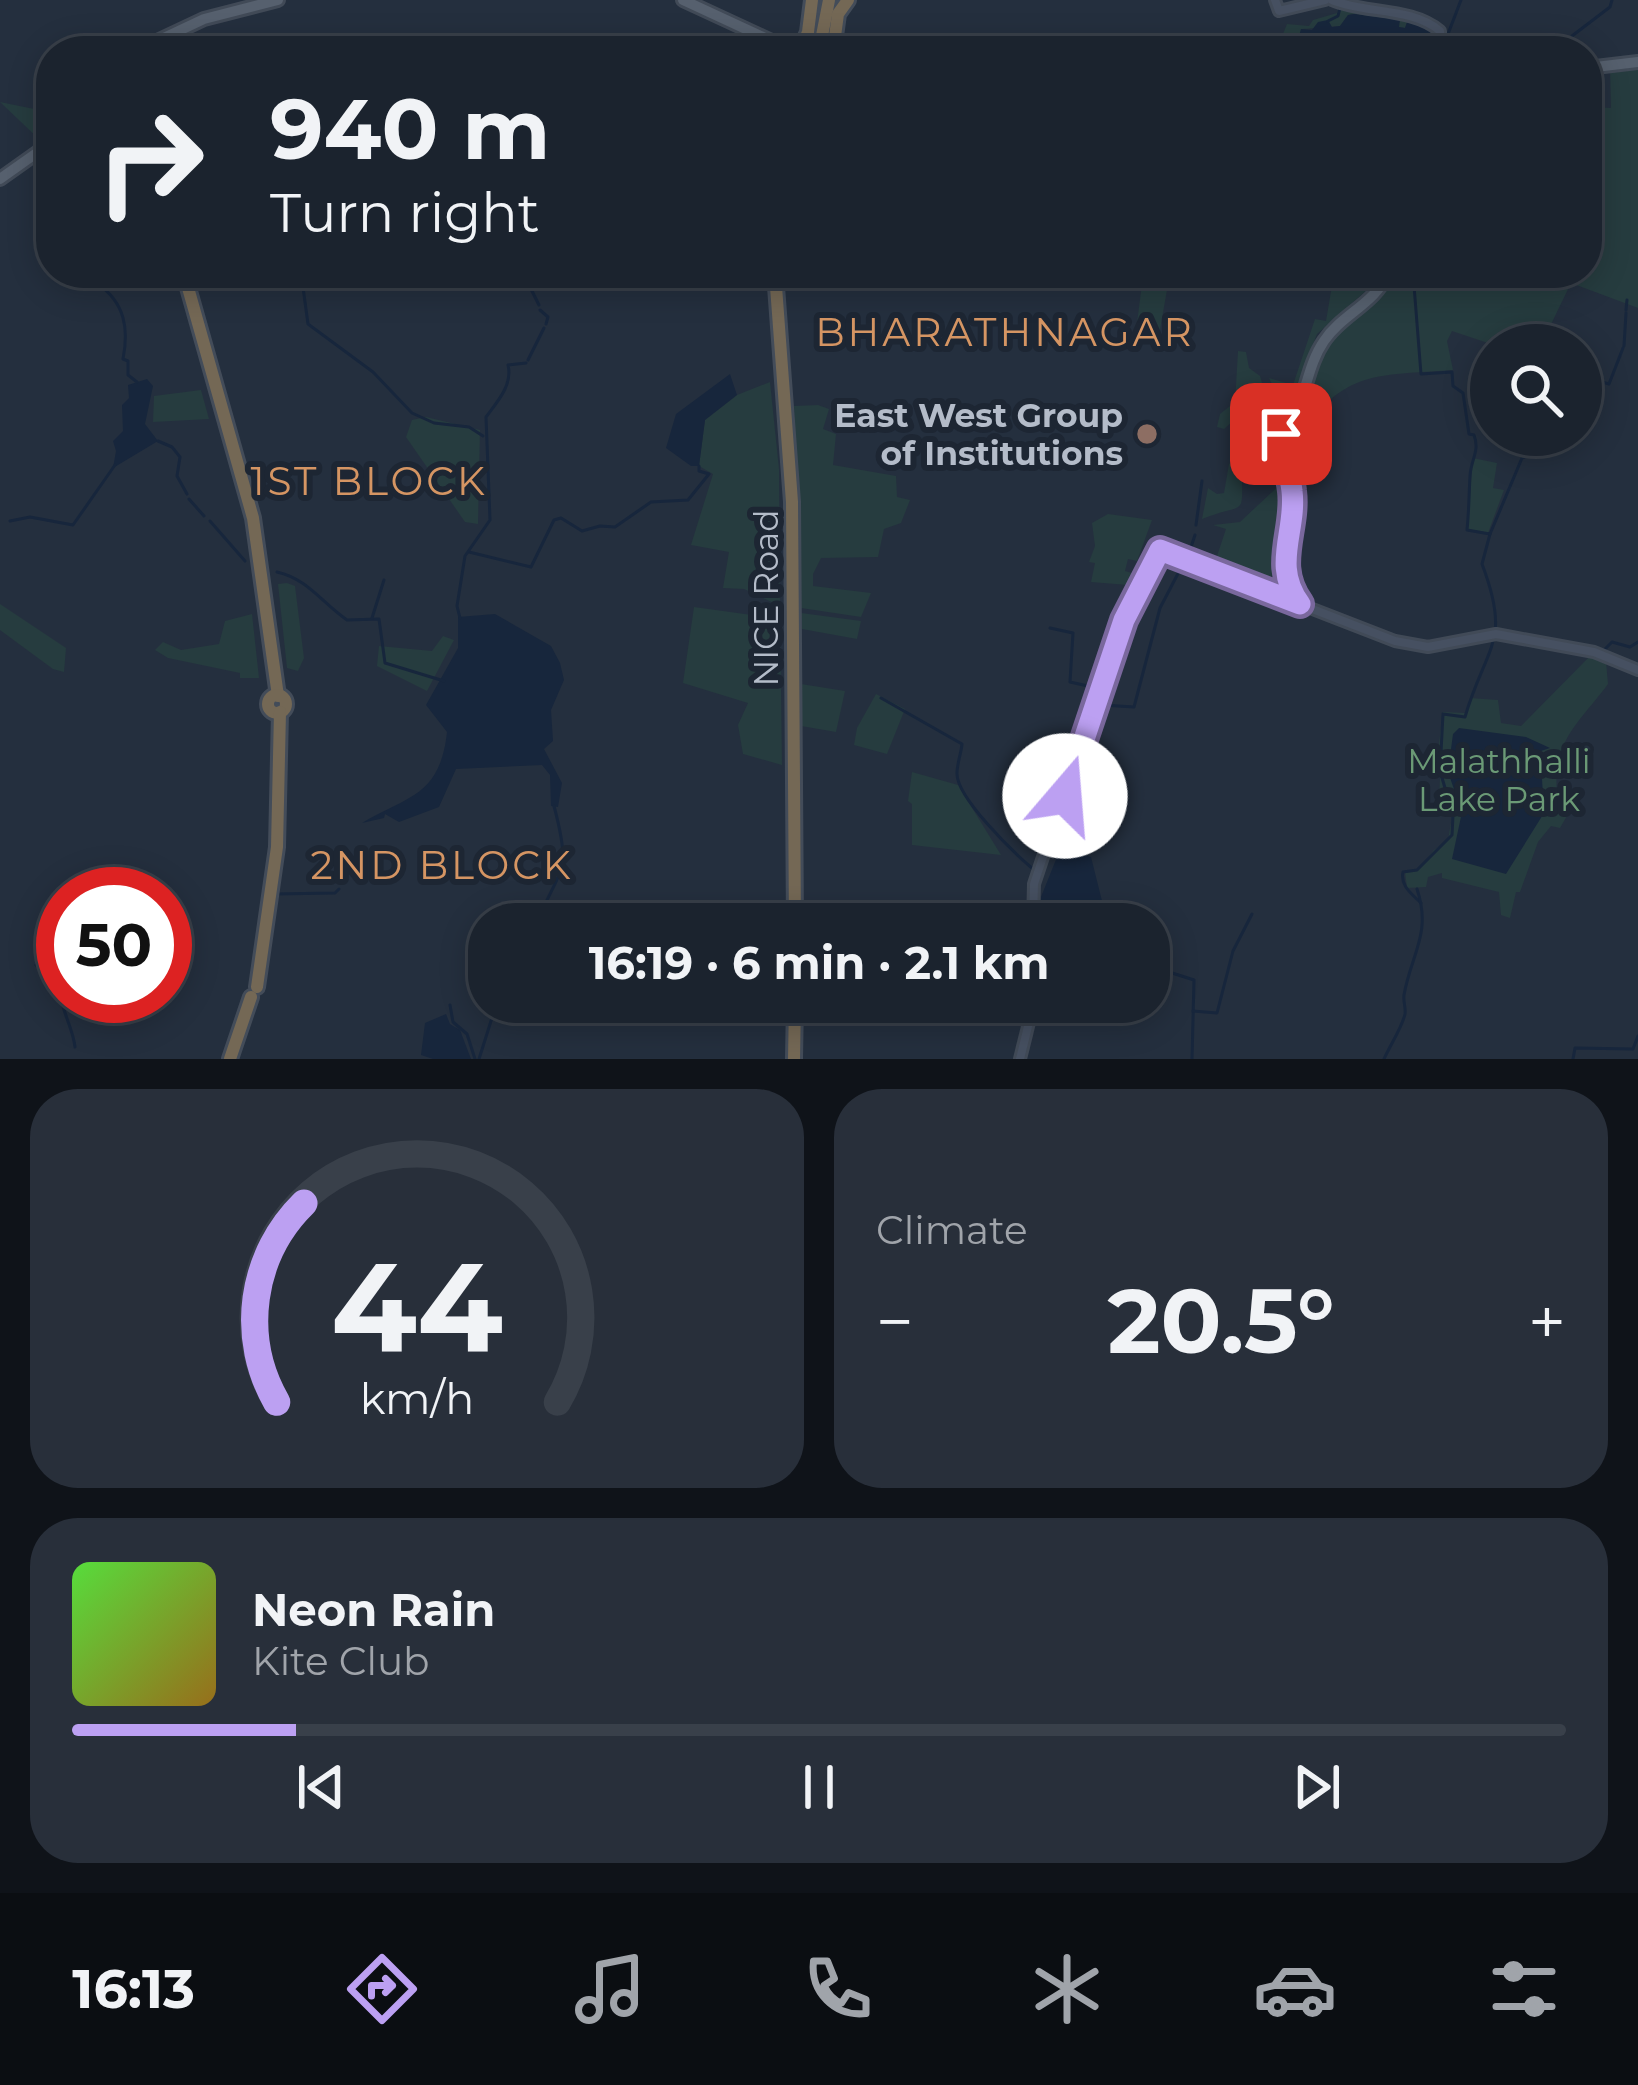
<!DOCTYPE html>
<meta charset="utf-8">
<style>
:root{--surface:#1b232e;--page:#282f3a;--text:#f1f3f6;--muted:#a0a4aa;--line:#39404a;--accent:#bca0f2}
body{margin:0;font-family:Montserrat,sans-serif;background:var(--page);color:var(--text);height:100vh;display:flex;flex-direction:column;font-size:45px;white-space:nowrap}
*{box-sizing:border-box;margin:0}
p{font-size:39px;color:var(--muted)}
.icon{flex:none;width:66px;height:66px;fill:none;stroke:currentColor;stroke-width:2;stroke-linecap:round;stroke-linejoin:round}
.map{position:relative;height:1059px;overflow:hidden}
.panel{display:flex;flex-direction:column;gap:30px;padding:30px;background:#0f1319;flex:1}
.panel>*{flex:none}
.guide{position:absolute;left:36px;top:36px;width:1566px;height:252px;border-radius:48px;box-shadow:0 6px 30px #0003,0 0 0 3px var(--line);background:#1b232e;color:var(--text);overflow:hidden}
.tools{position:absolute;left:1470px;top:324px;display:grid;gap:24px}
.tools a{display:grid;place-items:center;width:132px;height:132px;border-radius:50%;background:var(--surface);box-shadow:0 6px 30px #0003,0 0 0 3px var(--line);font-size:60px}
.speed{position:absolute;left:36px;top:867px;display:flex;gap:24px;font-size:60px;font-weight:700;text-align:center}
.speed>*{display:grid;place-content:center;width:156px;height:156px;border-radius:50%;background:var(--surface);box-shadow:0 6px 30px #0003,0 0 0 3px var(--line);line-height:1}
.speed .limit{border:18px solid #d22;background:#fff;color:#111}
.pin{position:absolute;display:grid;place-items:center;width:102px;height:102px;color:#fff;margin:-51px;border-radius:24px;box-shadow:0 6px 18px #0006}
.me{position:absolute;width:132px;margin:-66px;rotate:18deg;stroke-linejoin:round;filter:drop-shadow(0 0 9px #0008)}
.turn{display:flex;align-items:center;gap:42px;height:252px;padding:0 36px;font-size:54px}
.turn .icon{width:156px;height:156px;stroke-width:2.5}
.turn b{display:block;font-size:84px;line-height:102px}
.big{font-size:90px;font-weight:700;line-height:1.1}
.panel .card{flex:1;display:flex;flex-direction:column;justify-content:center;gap:18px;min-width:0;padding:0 42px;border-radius:48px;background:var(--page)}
.panel .dial{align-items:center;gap:0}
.dial svg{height:312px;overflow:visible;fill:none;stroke:var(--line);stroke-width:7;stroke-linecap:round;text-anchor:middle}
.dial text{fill:var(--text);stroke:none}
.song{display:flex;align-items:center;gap:36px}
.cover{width:144px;height:144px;border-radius:18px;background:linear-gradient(135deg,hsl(110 70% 55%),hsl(40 70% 35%))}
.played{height:12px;border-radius:6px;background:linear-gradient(90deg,var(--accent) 15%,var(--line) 15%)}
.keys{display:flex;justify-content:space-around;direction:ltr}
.heat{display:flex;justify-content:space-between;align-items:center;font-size:66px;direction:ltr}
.panel .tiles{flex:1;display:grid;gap:30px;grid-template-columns:1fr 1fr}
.card:last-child{grid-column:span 2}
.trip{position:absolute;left:468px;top:903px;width:702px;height:120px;border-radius:48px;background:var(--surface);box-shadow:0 6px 30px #0003,0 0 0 3px var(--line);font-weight:700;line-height:120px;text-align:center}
.tab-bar{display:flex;height:192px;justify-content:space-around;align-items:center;background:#0b0e12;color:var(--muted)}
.tab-bar .icon{width:84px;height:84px}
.tab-bar .on{color:var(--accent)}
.tab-bar b{font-size:54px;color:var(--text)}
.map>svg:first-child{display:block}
.green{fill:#263c3f}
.water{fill:#17263c}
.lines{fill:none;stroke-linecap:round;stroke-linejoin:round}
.stream{stroke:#17263c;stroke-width:3}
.secondary-casing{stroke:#414a57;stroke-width:14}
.primary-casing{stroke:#414a57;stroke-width:16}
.highway-casing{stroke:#434c59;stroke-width:18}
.secondary{stroke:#465061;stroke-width:8}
.primary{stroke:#56606e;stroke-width:10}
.highway{stroke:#746855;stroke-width:12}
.route-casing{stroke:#7a689d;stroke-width:30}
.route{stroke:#bca0f2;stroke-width:21}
.education-dot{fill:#8d6e63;stroke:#1d2633;stroke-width:4.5}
.labels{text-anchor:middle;stroke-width:12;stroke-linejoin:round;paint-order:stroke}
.poi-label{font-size:33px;font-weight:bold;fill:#b4bcc9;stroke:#1d2633;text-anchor:end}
.street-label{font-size:33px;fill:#b4bcc9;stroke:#1d2633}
.park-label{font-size:33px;fill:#6b9a76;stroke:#1d2633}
.quarter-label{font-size:39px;letter-spacing:3px;fill:#d59563;stroke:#1d2633}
</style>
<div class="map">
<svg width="1638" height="1059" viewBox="0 0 1638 1059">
<rect width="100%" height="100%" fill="#242f3e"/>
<!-- green -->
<g class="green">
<polygon points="1340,5 1431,26 1438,32 1438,51 1415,51 1407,23 1405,28 1398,27 1399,20 1354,14 1348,15 1340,26 1303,29 1297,43 1306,51 1276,51 1287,24 1309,26 1313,20 1337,13"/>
<path d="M 46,66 C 56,88 54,122 41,141 L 0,102 L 39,110 Z"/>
<path d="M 1638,66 L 1638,308 L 1571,283 L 1541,345 L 1494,345 L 1452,331 L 1447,341 L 1453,370 C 1374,376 1348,369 1296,437 L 1288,436 C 1309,409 1309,378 1324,349 C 1339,317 1378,307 1393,273 L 1587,273 L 1587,107 L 1611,108 L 1610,67 Z"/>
<polygon points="1334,274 1368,289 1317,334 1286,414 1269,378 1293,385 1315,319 1326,321"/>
<polygon points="1142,284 1167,290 1158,341 1135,338"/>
<polygon points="1238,351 1246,352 1249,368 1260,376 1272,416 1265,423 1237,417 1224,429 1217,427 1220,414 1235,402"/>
<polygon points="770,382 779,469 780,606 744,589 723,588 729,552 691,545 713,474 699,466 705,420 737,395"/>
<polygon points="201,390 209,419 153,422 154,396"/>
<polygon points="818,405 829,409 823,429 836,434 833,465 896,476 897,497 910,500 901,523 884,529 878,557 821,558 813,574 813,586 871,593 861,617 801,608 794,406"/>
<polygon points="426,417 480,430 478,524 465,522 406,437 412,420"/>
<path d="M 1267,445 L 1266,456 L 1242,470 C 1242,520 1247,501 1202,519 L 1208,488 L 1217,494 L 1224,493 L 1229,464 L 1245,451 Z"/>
<polygon points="1473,458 1497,463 1493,488 1504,490 1488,533 1467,529"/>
<polygon points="1287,478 1290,503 1282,504 1282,515 1288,516 1284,546 1277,546 1269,590 1213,568 1226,529 1213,525 1240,522"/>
<polygon points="1108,514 1152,520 1137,561 1128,559 1125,571 1132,573 1128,585 1091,582 1095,563 1089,562 1095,546 1092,523"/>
<polygon points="287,583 295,586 304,658 298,671 287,668 278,584"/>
<polygon points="0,604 66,648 64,672 53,669 0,630"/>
<polygon points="694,607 759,616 763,608 780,614 782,765 743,754 738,725 748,703 683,683"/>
<polygon points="801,613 861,621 857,639 802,629"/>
<polygon points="252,614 259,678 240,678 240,673 168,658 155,650 163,642 181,650 219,644 225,621"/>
<polygon points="443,636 454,640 427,691 377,666 379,646 432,651"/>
<path d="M 1591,655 L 1606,661 L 1608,684 C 1581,721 1552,740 1557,792 L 1575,802 L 1560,828 L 1551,826 L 1538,842 L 1520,892 L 1516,892 L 1510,918 L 1501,915 L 1499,892 L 1442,878 L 1442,873 L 1428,877 L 1426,887 L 1407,888 L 1405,872 L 1418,870 L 1434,850 L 1448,840 L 1453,811 L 1446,804 L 1439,803 L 1440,777 L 1436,767 L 1443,712 L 1465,713 L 1470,698 L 1498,700 L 1501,723 L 1521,726 Z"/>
<polygon points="801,684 845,691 836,732 801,726"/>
<polygon points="876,694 905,709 887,754 854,745 857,728"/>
<polygon points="912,772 958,785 1001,855 912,845 912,804 908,801"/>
</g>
<!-- water -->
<g class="water">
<polygon points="1354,14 1400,20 1399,27 1405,28 1407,22 1435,31 1433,48 1367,51 1362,46 1357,51 1306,51 1297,43 1301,29 1312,30 1318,22 1328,20 1332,27 1340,26 1348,15"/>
<polygon points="730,374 737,395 705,420 699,466 691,466 666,448 676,414"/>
<polygon points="147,379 153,386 145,424 158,441 113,468 116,451 113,441 123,431 122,405 129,398 128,385"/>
<path d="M 495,614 L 551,646 L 560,663 L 564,680 L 551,710 L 553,741 L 544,749 L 562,783 L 558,807 L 551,806 L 550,775 L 542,765 L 456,769 L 439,807 L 399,822 L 385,814 L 384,818 L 362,823 C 407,796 440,797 447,732 L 426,705 L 458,648 L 458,617 Z"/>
<polygon points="1459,728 1526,737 1550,748 1535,753 1531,761 1542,779 1544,813 1506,874 1452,859 1462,812 1448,772 1453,734"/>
<polygon points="1061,847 1091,857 1105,913 1114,924 1041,924 1041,897"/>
<polygon points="446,1014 450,1024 460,1030 471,1059 433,1059 421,1055 425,1023"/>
</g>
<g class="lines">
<!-- stream -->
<g class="stream">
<polyline points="1328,21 1338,16 1340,8"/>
<polyline points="1445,34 1448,34 1461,0"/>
<polyline points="1505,39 1518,39"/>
<polyline points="1521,40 1568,39 1610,7 1612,0"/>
<polyline points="1445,47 1479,51"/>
<polyline points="1496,51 1504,42"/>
<polyline points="523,273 539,305"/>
<path d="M 1413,273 L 1421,374 L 1452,372 L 1453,386 L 1463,393 L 1469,434 L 1474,435 C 1480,451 1471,459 1470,476 C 1469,494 1469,511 1467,530 L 1490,534 L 1482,564 C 1512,643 1486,645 1465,717 L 1443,714 L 1440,771 L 1453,815 L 1452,835 L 1417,870 L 1403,872 C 1400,886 1412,894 1421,903"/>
<polyline points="302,280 308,324 373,372 412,413 434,423 469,427 483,436"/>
<path d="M 98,284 C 125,303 129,329 123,359 L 128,361 L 128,375 L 137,382"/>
<polyline points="540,310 548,317 546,324"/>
<polyline points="1626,310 1627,300"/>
<polyline points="1624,346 1626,313"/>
<polyline points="528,360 544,328"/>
<polyline points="1602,382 1609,384 1623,348"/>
<polyline points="1597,393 1601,385"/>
<polyline points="1581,412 1596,395"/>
<polyline points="1554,439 1559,435"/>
<polyline points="158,441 172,447 180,457 177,476 187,494"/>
<polyline points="189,499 204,516"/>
<polyline points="10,521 30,517 73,525 115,465"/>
<polyline points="210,521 245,561"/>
<polyline points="1196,525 1202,481"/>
<polyline points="1490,534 1522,458 1541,451 1551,442"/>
<polyline points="469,552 531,567 554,520 561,518 582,531 600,526 615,527 651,502 688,500 709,474 699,471 699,466"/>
<polyline points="1188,556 1195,535"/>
<path d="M 277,572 C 308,579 322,603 347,620 L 379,619 L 385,663 L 444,681"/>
<polyline points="372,618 384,580"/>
<path d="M 460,618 L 457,606 L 465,556 L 490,520 L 486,417 C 497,402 513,385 508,365 L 526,363"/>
<polyline points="1050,628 1073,633 1070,682 1088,686 1093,695"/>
<polyline points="1603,651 1612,642 1630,647 1638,642"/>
<path d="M 881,698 L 962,744 C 961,754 957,764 957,773 C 956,797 1014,853 1033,869"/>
<polyline points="1062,840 1102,705 1134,707 1160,608 1183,564"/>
<polyline points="274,894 335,893 339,889"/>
<path d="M 536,924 C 561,865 572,874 554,806"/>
<path d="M 36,965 L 61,991 C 60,1009 73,1027 75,1047"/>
<polyline points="1169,972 1194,980 1192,1059"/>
<polyline points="450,1005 453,1022 467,1034 475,1059"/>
<polyline points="1193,1011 1217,1013 1233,951 1252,914"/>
<polyline points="479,1059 497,1002"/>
<path d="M 1384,1059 C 1390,1045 1402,1028 1405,1014 C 1406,1008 1403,1001 1404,995 C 1411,954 1432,934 1417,889"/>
<polyline points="1573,1059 1575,1048 1633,1049 1638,1036"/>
</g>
<defs>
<g id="secondary">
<polyline points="1275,0 1279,11 1325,0"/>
<path d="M 1332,0 C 1365,14 1412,7 1440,31 L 1440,51"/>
<path d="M 1282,431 C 1280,456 1293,475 1293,498 C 1293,536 1276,567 1299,603"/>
<polyline points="1033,924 1034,884 1093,707 1124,620 1160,550 1395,641 1428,647 1496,634 1594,652 1638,670"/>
<polyline points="1020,1059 1034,1002"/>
</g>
<g id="primary">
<polyline points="683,0 793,51"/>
<polyline points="136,51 204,19 278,0"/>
<polyline points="1587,68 1638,62"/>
<polyline points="0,179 38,152 51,135"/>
<path d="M 1281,434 C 1307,407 1304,370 1324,341 C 1342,314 1375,304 1388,273"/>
</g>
<g id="highway">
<polyline points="800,51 808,32 812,0"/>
<polyline points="819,51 829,0"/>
<polyline points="833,51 838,14 848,0"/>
<polyline points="775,273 792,502 795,924"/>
<polyline points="185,277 253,518 278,696"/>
<circle cx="277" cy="704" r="9"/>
<polyline points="257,987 277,847 280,712"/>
<polyline points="230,1059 251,997"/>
<polyline points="794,1059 795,1002"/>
</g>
</defs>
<!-- secondary casing -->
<use href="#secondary" class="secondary-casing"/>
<!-- primary casing -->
<use href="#primary" class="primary-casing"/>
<!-- highway casing -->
<use href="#highway" class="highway-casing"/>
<!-- secondary -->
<use href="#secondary" class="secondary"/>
<!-- primary -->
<use href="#primary" class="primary"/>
<!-- highway -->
<use href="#highway" class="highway"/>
</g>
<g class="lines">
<defs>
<path id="route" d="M 1065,796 L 1124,620 L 1160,550 L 1300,604 C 1271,565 1297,531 1292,491 C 1290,470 1280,455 1281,434"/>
</defs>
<!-- route casing -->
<use href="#route" class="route-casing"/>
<!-- route -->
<use href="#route" class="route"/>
</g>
<!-- markers -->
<circle class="education-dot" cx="1147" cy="434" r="12"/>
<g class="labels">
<!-- poi labels -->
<g class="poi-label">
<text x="1123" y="427">East West Group<tspan x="1123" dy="38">of Institutions</tspan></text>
</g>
<!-- street labels -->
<g class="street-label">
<text transform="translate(766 598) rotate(-90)" y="12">NICE Road</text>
</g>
<!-- park labels -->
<g class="park-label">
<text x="1499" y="773">Malathhalli<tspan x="1499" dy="38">Lake Park</tspan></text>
</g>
<!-- quarter labels -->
<g class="quarter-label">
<text x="1005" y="346">BHARATHNAGAR</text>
<text x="369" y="495">1ST BLOCK</text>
<text x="442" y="879">2ND BLOCK</text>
</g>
</g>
</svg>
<div class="tools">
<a><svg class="icon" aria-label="search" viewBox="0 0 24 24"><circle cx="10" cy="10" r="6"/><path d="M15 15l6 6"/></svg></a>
</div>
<div class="speed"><div class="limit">50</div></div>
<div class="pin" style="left:1281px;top:434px;background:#d93025"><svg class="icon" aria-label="arrive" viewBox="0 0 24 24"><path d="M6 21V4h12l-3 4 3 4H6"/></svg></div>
<svg class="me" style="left:1065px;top:796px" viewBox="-20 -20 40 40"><circle r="19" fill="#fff"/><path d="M0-13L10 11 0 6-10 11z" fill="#bca0f2"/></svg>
<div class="trip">16:19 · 6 min · 2.1 km</div>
<div class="guide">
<div class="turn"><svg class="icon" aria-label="right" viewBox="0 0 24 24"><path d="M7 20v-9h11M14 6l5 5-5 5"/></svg><div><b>940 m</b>Turn right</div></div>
</div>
</div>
<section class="panel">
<div class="tiles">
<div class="card dial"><svg viewBox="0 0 100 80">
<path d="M14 69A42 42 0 1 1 86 69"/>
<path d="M14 69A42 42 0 0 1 21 18" stroke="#bca0f2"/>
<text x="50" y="56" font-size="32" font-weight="700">44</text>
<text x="50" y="72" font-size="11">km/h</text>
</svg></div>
<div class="card"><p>Climate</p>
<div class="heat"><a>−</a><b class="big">20.5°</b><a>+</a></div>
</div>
<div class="card">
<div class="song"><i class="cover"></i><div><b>Neon Rain</b><p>Kite Club</p></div></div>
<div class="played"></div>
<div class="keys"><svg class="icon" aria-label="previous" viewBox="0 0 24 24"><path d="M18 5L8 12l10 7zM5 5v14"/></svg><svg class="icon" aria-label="pause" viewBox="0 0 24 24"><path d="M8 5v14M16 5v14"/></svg><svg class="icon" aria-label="next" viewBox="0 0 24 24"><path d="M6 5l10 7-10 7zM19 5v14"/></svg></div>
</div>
</div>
</section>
<nav class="tab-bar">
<b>16:13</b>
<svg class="icon on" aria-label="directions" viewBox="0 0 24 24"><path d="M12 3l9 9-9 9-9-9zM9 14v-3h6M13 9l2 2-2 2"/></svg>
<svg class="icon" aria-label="music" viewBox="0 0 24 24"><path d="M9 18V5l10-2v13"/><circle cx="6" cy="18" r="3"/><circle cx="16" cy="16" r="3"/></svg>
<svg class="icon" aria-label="phone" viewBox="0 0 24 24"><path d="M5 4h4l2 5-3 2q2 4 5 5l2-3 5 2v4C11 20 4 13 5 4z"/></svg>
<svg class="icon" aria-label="climate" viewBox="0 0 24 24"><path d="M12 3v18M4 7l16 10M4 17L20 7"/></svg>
<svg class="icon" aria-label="car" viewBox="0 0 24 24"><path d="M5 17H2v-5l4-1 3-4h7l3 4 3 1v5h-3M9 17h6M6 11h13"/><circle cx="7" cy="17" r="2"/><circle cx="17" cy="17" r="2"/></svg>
<svg class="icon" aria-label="filters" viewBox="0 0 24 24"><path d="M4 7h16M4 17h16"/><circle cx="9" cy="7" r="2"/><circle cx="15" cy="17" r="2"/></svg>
</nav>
